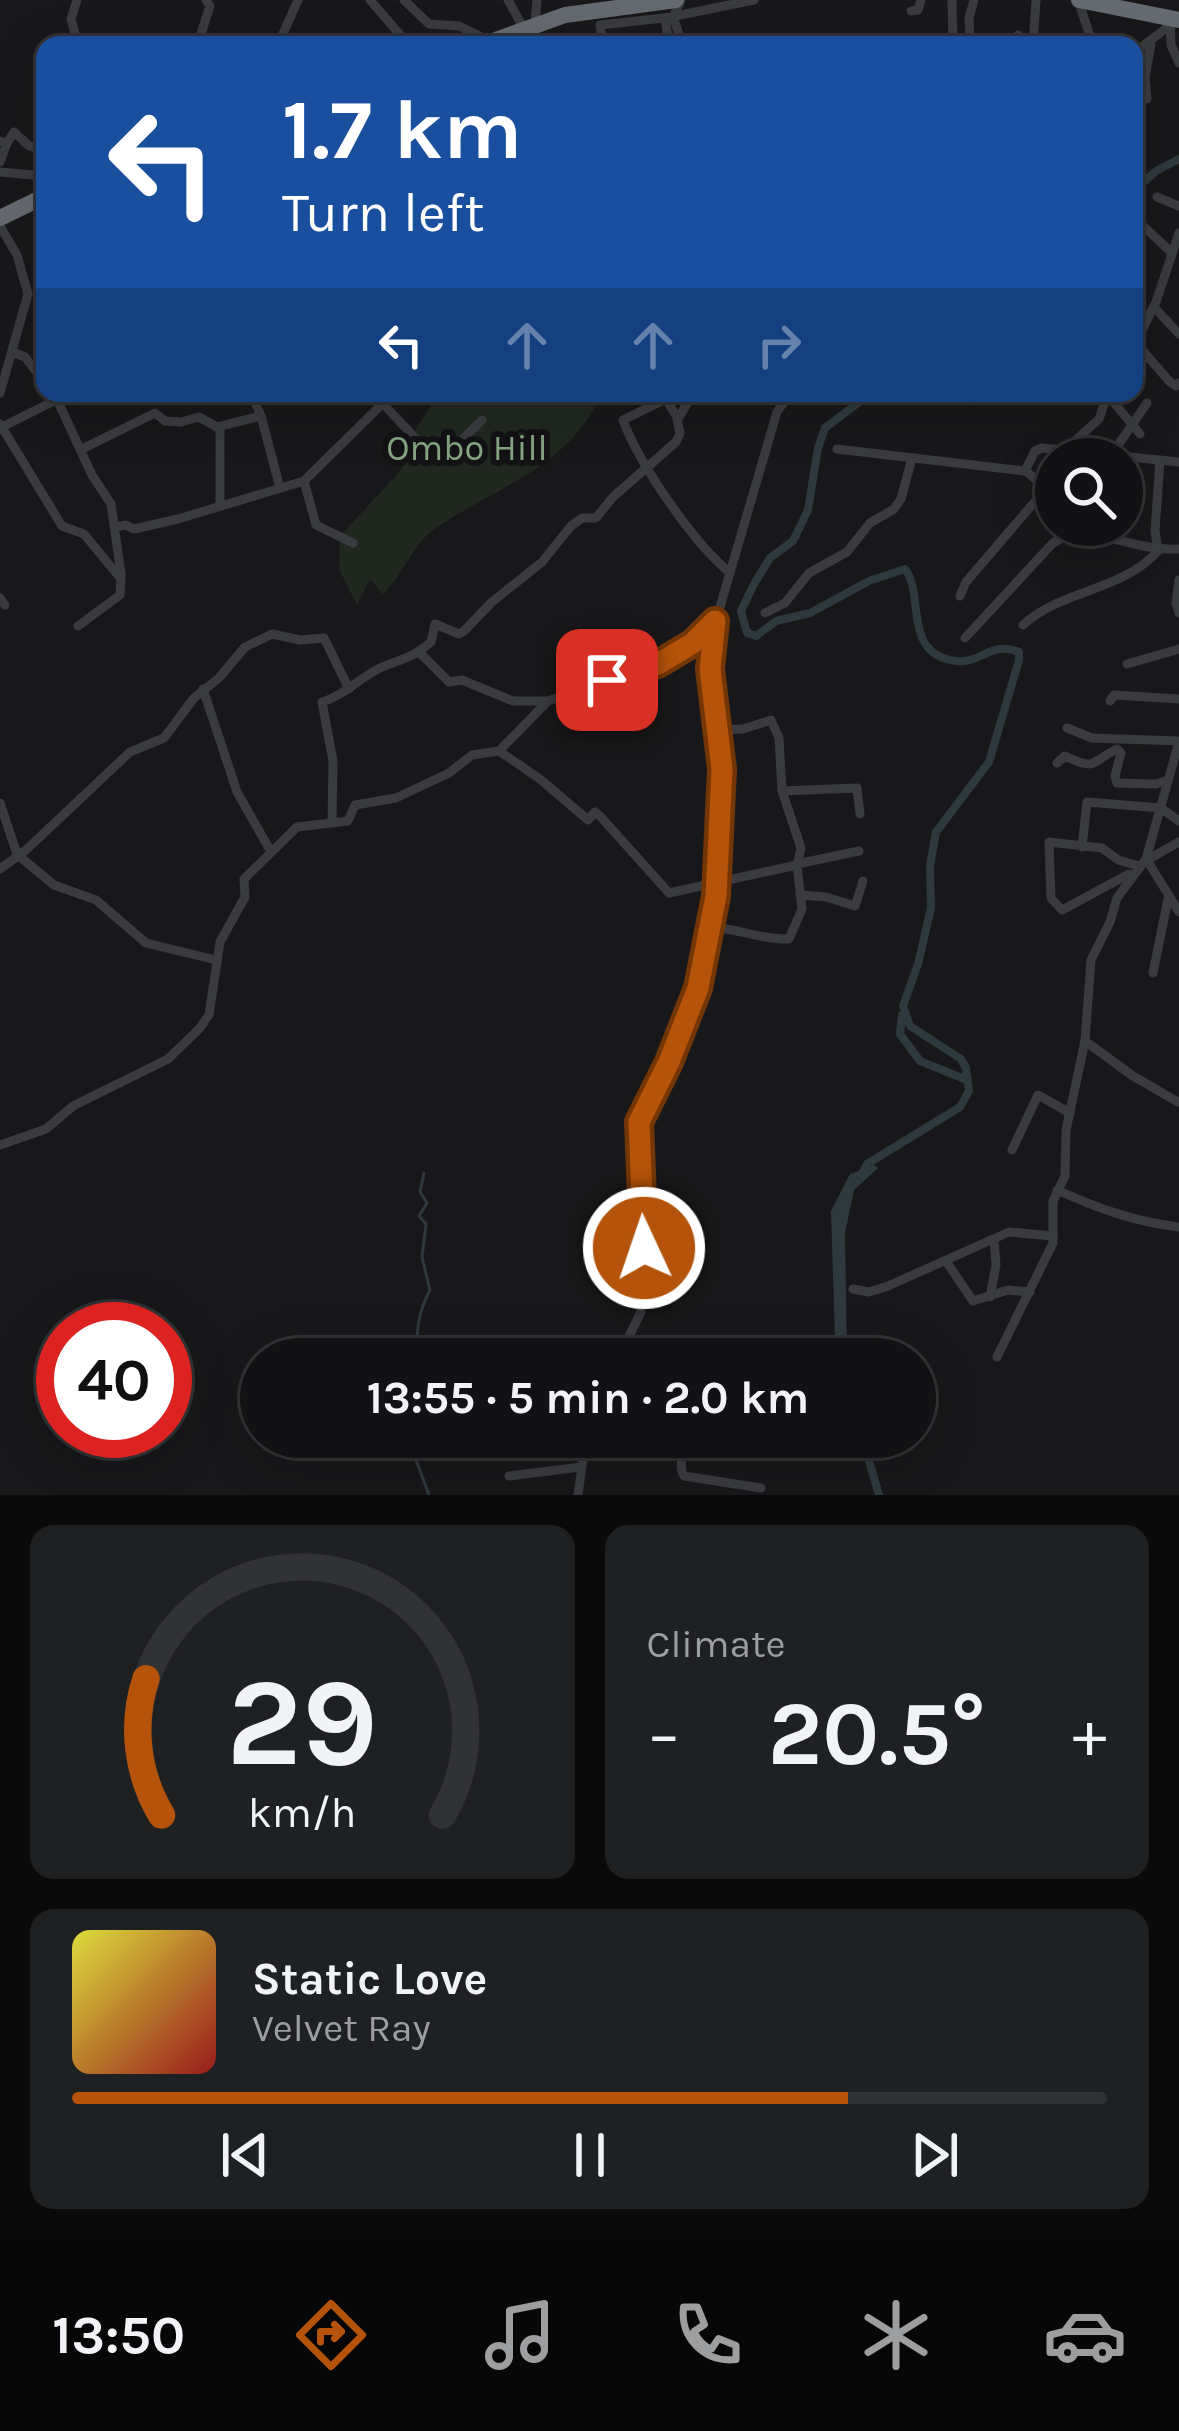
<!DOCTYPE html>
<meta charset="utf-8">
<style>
:root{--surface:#121214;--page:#1f2022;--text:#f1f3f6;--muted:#9c9ea0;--line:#313234;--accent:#b45309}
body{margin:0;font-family:Karla,sans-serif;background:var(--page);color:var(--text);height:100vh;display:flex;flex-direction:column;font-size:45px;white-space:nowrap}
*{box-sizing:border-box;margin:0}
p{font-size:39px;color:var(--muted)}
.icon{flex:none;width:66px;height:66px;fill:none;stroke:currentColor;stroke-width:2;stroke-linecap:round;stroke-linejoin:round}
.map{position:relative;height:1495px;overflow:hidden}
.drawer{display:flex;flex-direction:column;gap:30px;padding:30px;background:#0a0a0b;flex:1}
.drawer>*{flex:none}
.banner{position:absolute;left:36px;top:36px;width:1107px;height:366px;border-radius:24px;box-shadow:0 12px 48px #0002,0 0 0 3px var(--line);background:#1a4fa0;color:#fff;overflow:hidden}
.controls{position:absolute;left:1035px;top:438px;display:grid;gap:24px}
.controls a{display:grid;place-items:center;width:108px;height:108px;border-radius:50%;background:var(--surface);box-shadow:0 12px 48px #0002,0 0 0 3px var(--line);font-size:60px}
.speed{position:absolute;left:36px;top:1302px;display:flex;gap:24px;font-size:60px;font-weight:700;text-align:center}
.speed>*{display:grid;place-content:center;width:156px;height:156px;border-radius:50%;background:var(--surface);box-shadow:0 12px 48px #0002,0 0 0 3px var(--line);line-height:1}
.speed .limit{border:18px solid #d22;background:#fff;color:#111}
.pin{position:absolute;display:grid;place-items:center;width:102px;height:102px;color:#fff;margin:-51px;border-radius:24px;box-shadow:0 6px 18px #0006}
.me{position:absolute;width:132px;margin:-66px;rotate:357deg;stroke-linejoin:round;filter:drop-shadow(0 0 9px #0008)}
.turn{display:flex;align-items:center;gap:42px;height:252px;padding:0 48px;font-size:54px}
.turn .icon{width:156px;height:156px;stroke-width:2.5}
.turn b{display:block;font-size:84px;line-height:102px}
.lanes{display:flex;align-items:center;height:114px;padding:0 48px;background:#0003;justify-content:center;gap:60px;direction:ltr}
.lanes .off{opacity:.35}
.big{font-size:90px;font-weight:700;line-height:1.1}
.drawer .card{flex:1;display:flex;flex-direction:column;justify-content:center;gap:18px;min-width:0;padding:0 42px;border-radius:24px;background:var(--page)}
.drawer .dial{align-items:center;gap:0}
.dial svg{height:312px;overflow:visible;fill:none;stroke:var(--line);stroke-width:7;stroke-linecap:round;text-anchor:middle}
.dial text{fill:var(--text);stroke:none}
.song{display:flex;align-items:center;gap:36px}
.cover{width:144px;height:144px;border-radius:18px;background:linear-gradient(135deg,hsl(60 70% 55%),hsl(0 70% 35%))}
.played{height:12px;border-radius:6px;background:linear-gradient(90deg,var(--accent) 75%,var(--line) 75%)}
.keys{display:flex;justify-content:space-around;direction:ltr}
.heat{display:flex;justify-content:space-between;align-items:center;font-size:66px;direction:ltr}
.drawer .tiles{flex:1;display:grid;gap:30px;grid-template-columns:1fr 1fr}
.card:last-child{grid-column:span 2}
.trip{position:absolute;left:240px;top:1338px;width:696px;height:120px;border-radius:60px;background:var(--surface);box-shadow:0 12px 48px #0002,0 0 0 3px var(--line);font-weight:700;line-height:120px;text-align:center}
.dock{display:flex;height:192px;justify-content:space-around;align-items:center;background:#070708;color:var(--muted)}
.dock .icon{width:84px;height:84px}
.dock .current{color:var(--accent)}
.dock b{font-size:54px;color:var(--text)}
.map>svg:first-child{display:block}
.green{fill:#202820}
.water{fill:#2e393e}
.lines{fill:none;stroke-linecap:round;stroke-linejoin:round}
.stream{stroke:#2e393e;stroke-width:3}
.river{stroke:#2e393e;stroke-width:8}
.minor{stroke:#393b3f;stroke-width:9}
.highway{stroke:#656a70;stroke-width:16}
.route-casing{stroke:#753606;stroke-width:30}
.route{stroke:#b45309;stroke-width:21}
.labels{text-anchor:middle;stroke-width:12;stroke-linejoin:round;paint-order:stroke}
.park-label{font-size:36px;fill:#84a482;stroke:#131315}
</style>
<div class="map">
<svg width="1179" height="1495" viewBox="0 0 1179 1495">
<rect width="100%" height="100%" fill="#18181a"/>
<!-- green -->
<path class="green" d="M 439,393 L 602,393 C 569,468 499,485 436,528 C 412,544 404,575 383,594 L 370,579 L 357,605 L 339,569 L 340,536 L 401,470 L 414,432 Z"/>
<!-- water -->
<polygon class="water" points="874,1165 878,1168 854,1190 845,1233 847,1359 841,1359 835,1339 831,1211 850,1174"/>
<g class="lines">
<!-- stream -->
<g class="stream">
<path d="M 421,1359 C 413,1338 419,1310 430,1290 L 422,1257 L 426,1224 L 419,1216 L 427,1203 L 420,1192 L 424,1173"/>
<polyline points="421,1437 413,1452 429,1495"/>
</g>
<!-- river -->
<g class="river">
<polyline points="1134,191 1156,171 1179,159"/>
<path d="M 951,393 C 965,405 980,403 995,393"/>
<polyline points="902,1015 900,1034 920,1061 967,1080"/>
<path d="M 861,1176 L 867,1164 L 960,1107 L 969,1091 L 966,1068 L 961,1059 L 910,1026 L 903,1006 L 918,964 L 931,908 L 930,866 L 936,832 L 989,762 L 1019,660 L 1019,652 C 993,640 980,664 956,661 C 902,655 925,594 905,569 L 869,581 L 810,613 L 776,621 L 756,636 L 747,633 L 741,611 L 754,584 L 770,558 L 793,541 L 808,510 L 818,448 L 825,428 L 871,393"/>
<polyline points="862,1437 879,1495"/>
</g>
<!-- minor -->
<g class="minor">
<polyline points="77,0 71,19 78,45"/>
<polyline points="370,0 409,45"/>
<polyline points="404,0 429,24 459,26 490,41"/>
<polyline points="508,0 523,27"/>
<polyline points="681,0 673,17 681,40"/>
<polyline points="952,0 953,45"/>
<polyline points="1078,0 1089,33"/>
<polyline points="911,11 918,10 921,0"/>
<polyline points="675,16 754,0"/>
<polyline points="665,18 669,45"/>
<polyline points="1170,19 1171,45 1179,63"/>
<polyline points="535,23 537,0"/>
<polyline points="1018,35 1020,45"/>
<polyline points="204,45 200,37 210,6 206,0"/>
<polyline points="278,45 298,0"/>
<polyline points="603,45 600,25 673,17"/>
<polyline points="970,45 969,18 974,0"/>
<polyline points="1033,45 1036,0"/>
<polyline points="1134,53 1169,26"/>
<polyline points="1145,77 1147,99"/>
<polyline points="1134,84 1145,77 1151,44"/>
<polyline points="0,141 7,143 14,132 29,146 45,150"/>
<polyline points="0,162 7,143"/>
<polyline points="0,172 45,176"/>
<polyline points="1157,197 1179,206"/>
<polyline points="1139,222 1172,253"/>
<polyline points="0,226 17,255 28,294 0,393"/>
<polyline points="1154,307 1179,334"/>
<polyline points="1136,343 1170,382 1176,386 1179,383"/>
<polyline points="1134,346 1156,302 1179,233"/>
<polyline points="12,352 25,357 45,383"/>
<polyline points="54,393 92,475 111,504 121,574 120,595 78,626"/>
<polyline points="251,393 261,416"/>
<polyline points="373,393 417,440 444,458 482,420"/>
<path d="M 693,393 L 678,419 L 666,399 L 623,420 C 639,464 693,542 729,572"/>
<polyline points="1106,393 1140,434"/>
<polyline points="0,424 62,526 84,534 121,579"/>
<polyline points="2,427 70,393"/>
<polyline points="220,427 220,505"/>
<polyline points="82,449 155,413 165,421 181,422 199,417 217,427 261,416 280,488"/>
<polyline points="837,449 1025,471 1035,451 1042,448 1179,462"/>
<polyline points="1065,450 1099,419 1108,393"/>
<polyline points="1112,454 1147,403"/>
<polyline points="1026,471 1056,498"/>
<path d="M 1072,525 L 1073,532 C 1110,534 1142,551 1179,549"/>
<polyline points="114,527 126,525 134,529 178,519 304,481"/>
<polyline points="353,543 316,525 304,481 382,404"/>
<polyline points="1179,580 1176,603 1179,613"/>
<polyline points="960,596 966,582 1056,477"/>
<polyline points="0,598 5,605"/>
<polyline points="765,613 785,603 809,573 847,552 870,523 894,509 901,499 912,458"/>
<path d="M 1023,625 C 1062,589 1121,592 1158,551 L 1155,531 L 1160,460"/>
<polyline points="965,638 1053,543 1073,532"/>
<polyline points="419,652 449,682 462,680 513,701 546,701"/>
<polyline points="1127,664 1179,649"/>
<polyline points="203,689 237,792 270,850"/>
<polyline points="1110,701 1114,695 1179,699"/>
<polyline points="1067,728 1092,738 1179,741"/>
<polyline points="718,730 743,729 771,720 779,738 782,791 857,788 860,814"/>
<polyline points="499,751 540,779 588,820 595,812 600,816 669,893 797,865"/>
<path d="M 1057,763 L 1065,756 C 1098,772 1091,761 1117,749 L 1121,753 L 1115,776 L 1117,783 L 1156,784 L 1168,780"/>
<polyline points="0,803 18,857"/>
<path d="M 332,822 L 333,761 L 322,702 C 345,695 359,678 380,668 C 404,657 408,661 431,642 L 435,624 L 459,634 L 464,631 L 492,602 L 542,562 L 571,526 L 582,518 L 596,518 L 613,497 L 676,442 L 680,433 L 677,419"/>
<polyline points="1082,847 1087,802 1161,808 1179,821"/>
<polyline points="19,856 54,885 96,900 146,943 216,960"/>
<polyline points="1147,860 1179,912"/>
<polyline points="1147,860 1179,842"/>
<polyline points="797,864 859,851"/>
<polyline points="0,869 26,850 130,752 164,738 194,698 219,678 245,647 272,634 300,640 324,638 349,689"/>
<polyline points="1129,874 1062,910 1051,898 1049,842 1102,848 1118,860 1139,866"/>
<polyline points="800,895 826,897 855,906 863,881"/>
<path d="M 711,927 C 739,929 763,940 789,939 L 802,909 L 797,865 L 801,848 L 782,791"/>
<polyline points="1153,973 1168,899"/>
<polyline points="1085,1041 1133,1076 1178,1102"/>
<polyline points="0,1145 46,1129 73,1106 168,1059 199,1029 209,1015 220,942 245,897 244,879 297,827 348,821 355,805 396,798 449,773 472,755 499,751 548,701 655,665 693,642 715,621"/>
<polyline points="1012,1150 1038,1095 1070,1113"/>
<path d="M 1057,1190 C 1097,1208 1135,1222 1179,1227"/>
<polyline points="946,1261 973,1301 1008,1290 1030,1292"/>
<polyline points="853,1289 869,1292 888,1286 1009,1232 1053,1236"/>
<polyline points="990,1297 996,1265 994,1240"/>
<polyline points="997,1357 1053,1243 1053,1201 1065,1176 1066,1130 1085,1041 1091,960 1110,922 1117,898 1146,859 1179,742"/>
<polyline points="618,1359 641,1312 644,1248 639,1122 686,1021 703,968 714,908 722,769 710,669 713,631 777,412 790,393"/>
<path d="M 680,1437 C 689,1451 676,1463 684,1476 L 761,1488"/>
<polyline points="509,1476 581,1467"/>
<polyline points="578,1495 586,1437"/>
</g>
<!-- highway -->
<g class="highway">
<polyline points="1079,0 1179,20"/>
<polyline points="482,45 565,15 676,0"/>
<polyline points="0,218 45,196"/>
</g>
</g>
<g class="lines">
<defs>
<polyline id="route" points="607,680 658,664 693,643 715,621 710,669 722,769 716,896 698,988 669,1062 639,1122 644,1248"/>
</defs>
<!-- route casing -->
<use href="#route" class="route-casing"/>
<!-- route -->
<use href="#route" class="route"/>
</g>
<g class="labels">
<!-- park labels -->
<g class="park-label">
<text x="467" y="460">Ombo Hill</text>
</g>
</g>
</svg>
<div class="controls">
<a><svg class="icon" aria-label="search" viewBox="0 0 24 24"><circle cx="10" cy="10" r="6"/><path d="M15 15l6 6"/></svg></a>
</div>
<div class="speed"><div class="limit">40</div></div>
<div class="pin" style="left:607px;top:680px;background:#d93025"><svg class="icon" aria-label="arrive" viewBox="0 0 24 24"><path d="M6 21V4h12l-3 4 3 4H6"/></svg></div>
<svg class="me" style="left:644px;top:1248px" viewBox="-20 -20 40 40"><circle r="17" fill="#b45309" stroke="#fff" stroke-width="3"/><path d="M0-11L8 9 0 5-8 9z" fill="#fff"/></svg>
<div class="trip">13:55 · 5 min · 2.0 km</div>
<div class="banner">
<div class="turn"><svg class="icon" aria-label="left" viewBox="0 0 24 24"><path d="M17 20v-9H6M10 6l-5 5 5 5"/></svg><div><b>1.7 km</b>Turn left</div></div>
<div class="lanes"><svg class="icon" aria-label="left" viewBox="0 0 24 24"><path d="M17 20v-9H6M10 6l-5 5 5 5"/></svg><svg class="icon off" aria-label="ahead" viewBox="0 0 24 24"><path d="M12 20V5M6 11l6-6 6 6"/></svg><svg class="icon off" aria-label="ahead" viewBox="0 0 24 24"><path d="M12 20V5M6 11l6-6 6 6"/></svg><svg class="icon off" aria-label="right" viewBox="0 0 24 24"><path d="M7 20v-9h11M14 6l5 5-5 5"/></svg></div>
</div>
</div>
<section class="drawer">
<div class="tiles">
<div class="card dial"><svg viewBox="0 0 100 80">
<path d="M14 69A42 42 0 1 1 86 69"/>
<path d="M14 69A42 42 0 0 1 10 34" stroke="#b45309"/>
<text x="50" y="56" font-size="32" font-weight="700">29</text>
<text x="50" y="72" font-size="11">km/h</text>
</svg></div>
<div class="card"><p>Climate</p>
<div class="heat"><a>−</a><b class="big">20.5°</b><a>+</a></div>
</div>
<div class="card">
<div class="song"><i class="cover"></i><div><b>Static Love</b><p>Velvet Ray</p></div></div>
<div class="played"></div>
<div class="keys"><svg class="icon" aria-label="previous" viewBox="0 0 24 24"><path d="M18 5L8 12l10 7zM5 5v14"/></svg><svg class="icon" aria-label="pause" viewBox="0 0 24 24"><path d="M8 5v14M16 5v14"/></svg><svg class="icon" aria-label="next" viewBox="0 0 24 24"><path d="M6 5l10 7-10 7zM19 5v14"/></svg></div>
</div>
</div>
</section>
<nav class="dock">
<b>13:50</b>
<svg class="icon current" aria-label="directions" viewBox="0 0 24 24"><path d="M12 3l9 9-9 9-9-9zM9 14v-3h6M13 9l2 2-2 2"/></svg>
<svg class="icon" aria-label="music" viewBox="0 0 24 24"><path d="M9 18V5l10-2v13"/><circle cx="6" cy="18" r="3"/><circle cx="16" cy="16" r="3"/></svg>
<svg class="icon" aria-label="phone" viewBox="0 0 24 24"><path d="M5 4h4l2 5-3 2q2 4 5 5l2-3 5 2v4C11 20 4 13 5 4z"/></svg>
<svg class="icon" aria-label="climate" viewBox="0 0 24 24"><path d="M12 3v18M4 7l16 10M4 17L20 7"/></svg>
<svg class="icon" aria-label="car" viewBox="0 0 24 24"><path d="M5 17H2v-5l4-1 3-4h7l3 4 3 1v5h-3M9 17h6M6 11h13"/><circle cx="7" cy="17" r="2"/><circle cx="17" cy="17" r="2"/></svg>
</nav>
